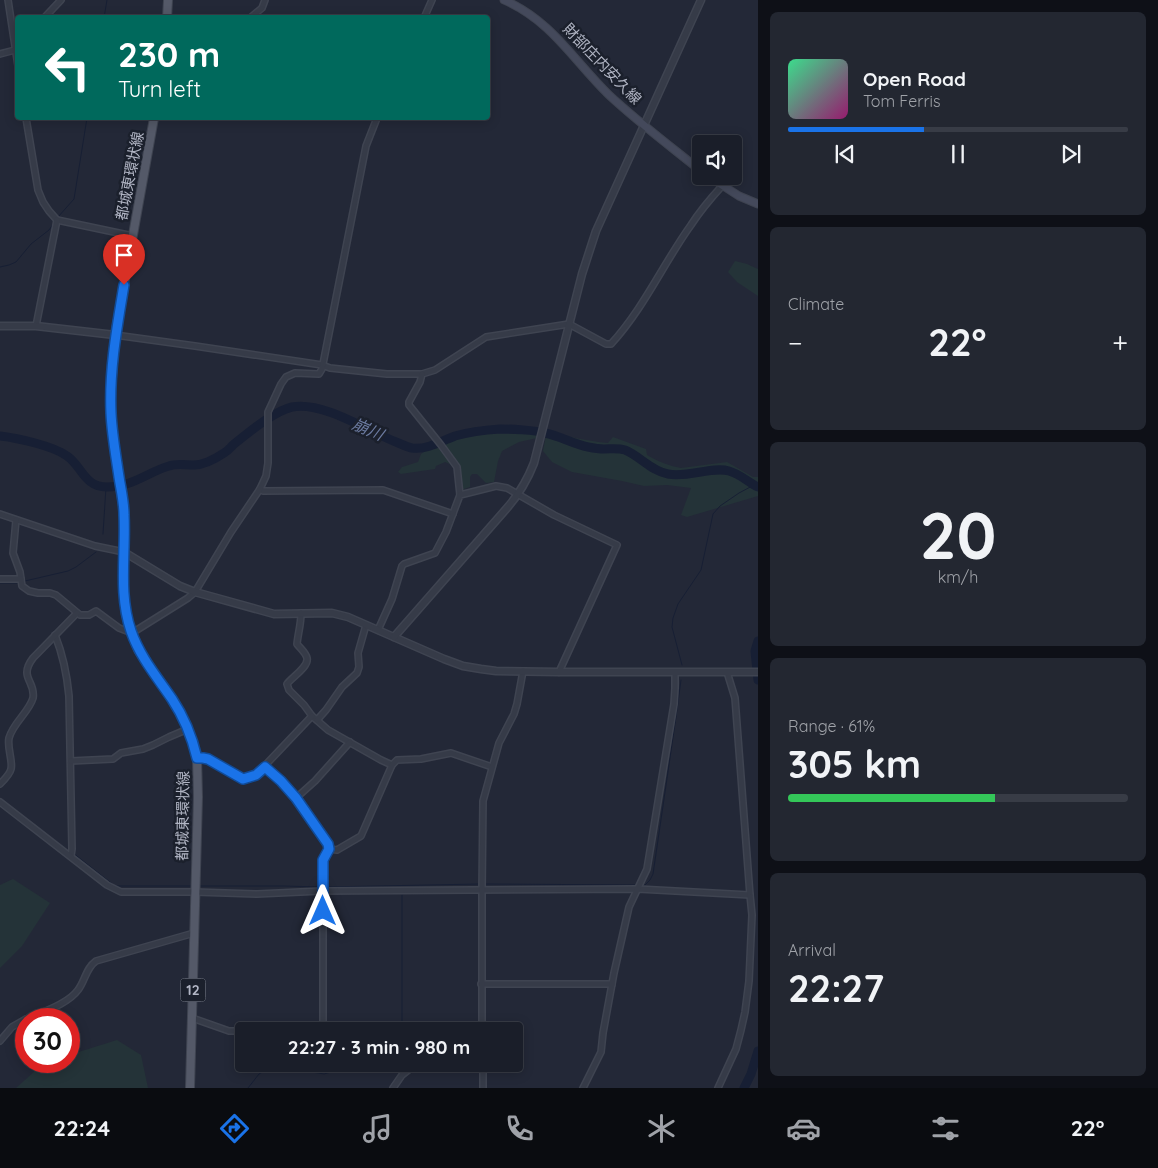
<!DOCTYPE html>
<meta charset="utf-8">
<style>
:root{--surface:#1a1e29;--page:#232731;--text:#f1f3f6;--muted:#9fa2a8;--line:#383c46;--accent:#1a73e8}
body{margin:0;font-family:Quicksand,"Noto Sans JP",sans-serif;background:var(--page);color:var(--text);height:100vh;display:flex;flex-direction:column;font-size:19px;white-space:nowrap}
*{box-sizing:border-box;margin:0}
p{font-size:16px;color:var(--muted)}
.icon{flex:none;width:28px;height:28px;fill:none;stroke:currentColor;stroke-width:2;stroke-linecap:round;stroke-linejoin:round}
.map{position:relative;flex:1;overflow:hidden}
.panel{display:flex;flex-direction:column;gap:12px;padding:12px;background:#0e1017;width:400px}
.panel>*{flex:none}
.hud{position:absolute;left:15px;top:15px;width:475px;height:105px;border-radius:5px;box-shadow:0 2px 12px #0003,0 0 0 1px var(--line);background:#00695c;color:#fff;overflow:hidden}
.fabs{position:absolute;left:692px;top:135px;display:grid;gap:10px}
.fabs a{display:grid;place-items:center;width:50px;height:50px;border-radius:5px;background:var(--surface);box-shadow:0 2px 12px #0003,0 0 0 1px var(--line);font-size:25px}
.speed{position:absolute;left:15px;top:1008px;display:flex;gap:10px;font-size:25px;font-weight:700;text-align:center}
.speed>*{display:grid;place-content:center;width:65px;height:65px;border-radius:50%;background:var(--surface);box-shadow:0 2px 12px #0003,0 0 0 1px var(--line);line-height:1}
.speed .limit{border:8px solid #d22;background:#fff;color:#111}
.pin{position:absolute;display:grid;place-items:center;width:42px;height:42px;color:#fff;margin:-51px -21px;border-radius:50% 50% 50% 0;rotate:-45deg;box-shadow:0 0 5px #0007}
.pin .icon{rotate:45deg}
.me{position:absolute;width:55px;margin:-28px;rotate:0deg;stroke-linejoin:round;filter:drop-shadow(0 0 4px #0008)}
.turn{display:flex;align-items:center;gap:18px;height:105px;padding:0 20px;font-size:22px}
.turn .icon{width:65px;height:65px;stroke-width:2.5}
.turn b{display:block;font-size:35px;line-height:42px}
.big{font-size:38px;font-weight:700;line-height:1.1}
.panel .tile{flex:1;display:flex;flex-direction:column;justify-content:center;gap:8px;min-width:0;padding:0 18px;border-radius:8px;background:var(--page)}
.panel .dial{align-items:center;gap:0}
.dial b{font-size:65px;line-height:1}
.song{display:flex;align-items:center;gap:15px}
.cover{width:60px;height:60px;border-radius:8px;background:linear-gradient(135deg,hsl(150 70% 55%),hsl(320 70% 35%))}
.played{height:5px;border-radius:2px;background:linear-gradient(90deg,var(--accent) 40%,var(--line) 40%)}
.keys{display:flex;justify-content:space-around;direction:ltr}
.heat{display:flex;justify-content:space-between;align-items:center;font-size:28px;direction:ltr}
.charge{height:8px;border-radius:4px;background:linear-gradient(90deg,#34c759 61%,var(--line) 0)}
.trip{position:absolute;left:235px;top:1022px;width:288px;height:50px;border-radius:5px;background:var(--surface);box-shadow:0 2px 12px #0003,0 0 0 1px var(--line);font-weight:700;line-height:50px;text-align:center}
.tab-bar{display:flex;height:80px;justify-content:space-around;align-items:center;background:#0a0c10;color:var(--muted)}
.tab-bar .icon{width:35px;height:35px}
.tab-bar .current{color:var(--accent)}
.tab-bar b{font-size:22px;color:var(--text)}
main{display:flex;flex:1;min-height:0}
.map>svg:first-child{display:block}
.green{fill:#243338}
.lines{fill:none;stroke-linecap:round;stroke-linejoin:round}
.stream{stroke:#171f34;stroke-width:1}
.river{stroke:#171f34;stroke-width:9}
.minor-casing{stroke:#3f4451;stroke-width:8}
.tertiary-casing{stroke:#3f4451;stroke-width:9}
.secondary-casing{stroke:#3f4451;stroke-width:9}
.primary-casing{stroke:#3f4451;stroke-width:10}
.minor{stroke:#363b48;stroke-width:5}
.tertiary{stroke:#363b48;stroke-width:6}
.secondary{stroke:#44495b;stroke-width:7}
.primary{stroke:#545968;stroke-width:8}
.route-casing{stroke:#114b97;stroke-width:12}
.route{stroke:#1a73e8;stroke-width:9}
.labels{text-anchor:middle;stroke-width:5;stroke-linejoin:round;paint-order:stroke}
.shield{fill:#1b202c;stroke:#848896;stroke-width:1}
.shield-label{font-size:14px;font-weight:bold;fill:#b1b5c4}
.street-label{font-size:15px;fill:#b1b5c4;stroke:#1b202c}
.water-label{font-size:16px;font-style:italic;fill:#6c7ba1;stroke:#1b202c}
</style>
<main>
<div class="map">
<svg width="758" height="1088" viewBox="0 0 758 1088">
<rect width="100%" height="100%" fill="#232837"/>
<!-- green -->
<g class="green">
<polygon points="735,261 747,264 758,269 758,296 737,282 728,272"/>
<polygon points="526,428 539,429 537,438 519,442 502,451 498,461 494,482 486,483 477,474 472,474 470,477 470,487 461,490 457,474 452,465 445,462 436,466 435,469 401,474 398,472 402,467 418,462 421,454 425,451 457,437 483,432"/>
<path d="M 547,430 C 568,437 587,441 608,443 L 613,437 L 646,449 L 647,455 C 657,461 669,466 681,468 L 727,462 L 753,477 L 758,477 L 758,496 L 687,517 L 681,515 L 691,488 L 667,485 L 644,486 L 622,481 L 572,472 L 552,462 L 543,451 Z"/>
<polygon points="13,879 50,903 22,946 0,968 0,885"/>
<polygon points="117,1040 141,1055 148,1088 16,1088 44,1063 50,1061 69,1061 69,1055"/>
</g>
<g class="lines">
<!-- stream -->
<g class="stream">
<polyline points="104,18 107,0"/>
<polyline points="58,217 74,199 87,118"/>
<polyline points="0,267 9,265 16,262 31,244 49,230 54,223"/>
<polyline points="103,534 106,487"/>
<polyline points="25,581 68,571 76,567 96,552"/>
<polyline points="0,583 17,583"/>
<polyline points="682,665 672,627 673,618 678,604 701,570 713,514 720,506 739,493 754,485"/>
<polyline points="0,799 69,851"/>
<polyline points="73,853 115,886 193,886"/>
<polyline points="484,884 637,885"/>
<polyline points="641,885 645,885 650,880 653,874 676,717 681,680"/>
<polyline points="199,886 284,886 320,887"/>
<polyline points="324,887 480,884"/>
<polyline points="402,895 402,1023"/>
<polyline points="248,1088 259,1074 266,1070 273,1067 284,1067 324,1074 342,1069 351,1064"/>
</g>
<!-- river -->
<g class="river">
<path d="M 0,436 C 17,438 54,446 67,456 C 82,466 84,487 107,487 C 132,487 148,472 169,466 C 177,463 186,465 194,465 C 205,465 215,459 224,453 C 228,451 230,448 233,445 C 248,433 274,411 292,407 C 323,401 368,431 396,442 C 401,444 407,447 412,448 C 427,450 442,441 455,436 C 469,432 485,430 500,429 C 510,429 535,430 545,433 C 560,436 573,444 588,447 C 593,448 599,449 604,449 C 612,449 618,448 625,450 C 640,456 651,471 668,474 C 688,478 712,466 729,471 C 740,474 748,482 758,487"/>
<polyline points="758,641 755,651 758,680"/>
<polyline points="744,1088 751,1074 758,1051"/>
</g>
<defs>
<g id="minor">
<polyline points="8,0 18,66"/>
<polyline points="44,18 61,0"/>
<polyline points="250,18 262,8 265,0"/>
<polyline points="424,18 432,0"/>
<polyline points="0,54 15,50"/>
<polyline points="26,118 38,190 43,202 49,211 57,220 133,236"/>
<polyline points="36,326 57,220"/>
<path d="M 115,335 L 195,346 L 322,365 L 330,368 L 387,374 L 422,374 L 435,370 L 486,337 L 569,324 L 606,344 L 611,344 C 644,308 663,264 691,225 C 700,211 711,198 722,186"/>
<polyline points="422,374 420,382 409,402 409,405 441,445 457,467 460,495"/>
<polyline points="260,489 263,491 383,490 453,514"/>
<polyline points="0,514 95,546 124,552"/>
<polyline points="16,520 13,553 20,572 21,579"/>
<polyline points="0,579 21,579 22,586 29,591 38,593 50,593 56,595 80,615 89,615 96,611 119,628 132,633 188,598 195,592 231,532 260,489 266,476 268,463 268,412 281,384 286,377 295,373 319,374 322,369 366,146 377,118"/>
<path d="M 301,613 C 301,625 298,633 297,644 C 300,648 306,653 307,658 C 309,667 292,677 287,684 L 289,690 L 304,705 L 312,716 L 328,730 L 381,760 L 392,765"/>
<polyline points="378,630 392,599 402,566 404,564 435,553 446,532 460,495 496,486 507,488 554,515 617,545 559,672"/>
<path d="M 55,635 C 63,655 67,675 69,696 L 72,849 L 71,856"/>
<polyline points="317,720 326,710 342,687 357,673 359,667 358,653 366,625"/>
<polyline points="197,758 203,758 208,759 243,779 256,775 312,716"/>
<polyline points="71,761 113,759 121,753 143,749 153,745 169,737 188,729"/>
<polyline points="265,767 281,781 296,798 328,844 329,849 323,860 323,1031"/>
<path d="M 0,784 C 4,780 10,774 11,769 C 13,760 7,749 9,738 C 13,723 29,712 33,698 C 36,681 18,678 33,658 L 77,613"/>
<polyline points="296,798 315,781 350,742"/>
<polyline points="0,802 107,885 121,892 195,892 257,894 322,891 638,889 750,895"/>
<polyline points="329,849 337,850 361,836 392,765 397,760 421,759 451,753 492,767"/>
<polyline points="481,984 612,984"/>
<polyline points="192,1018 229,1031 358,1031"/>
<path d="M 27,1019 C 42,1012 68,1004 78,990 C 85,981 86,968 96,961 L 194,933"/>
<polyline points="409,1031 482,1031"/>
<polyline points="482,1031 482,890 483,801 499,743 514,714 517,704 523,671"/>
<polyline points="0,1041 12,1027 26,1019"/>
<polyline points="483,1064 483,1088"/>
<polyline points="393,1088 402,1075 416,1064"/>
<polyline points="583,1088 601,1052 603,1033 614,973 629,907 647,869 674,704 675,688 675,672"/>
<polyline points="718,1088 736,1049 741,1030 745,1012 749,981 752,915 750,895 735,698 727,672"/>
</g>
<g id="tertiary">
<polyline points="0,326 36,326 115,335"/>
<polyline points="124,552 180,586 195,592 274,614 332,613 348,617 444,659 463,666 481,669 496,671 559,672 758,672"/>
<path d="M 394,637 L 507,508 C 520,493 527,481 534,463 L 582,274 L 596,231 L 701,0"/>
</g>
<g id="secondary">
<path d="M 504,0 C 552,21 573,60 609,95 C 638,122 670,146 701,171"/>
<polyline points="708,176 739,196 758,204"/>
</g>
<g id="primary">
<polyline points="167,18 168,0"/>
<polyline points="154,118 115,335 111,393 111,414 113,437 124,513 124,552 123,573 124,595 126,615 138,650 173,701 188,729 197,758 198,797 190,1088"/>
</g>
</defs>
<!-- minor casing -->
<use href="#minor" class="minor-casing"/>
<!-- tertiary casing -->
<use href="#tertiary" class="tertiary-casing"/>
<!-- secondary casing -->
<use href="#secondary" class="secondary-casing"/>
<!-- primary casing -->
<use href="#primary" class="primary-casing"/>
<!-- minor -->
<use href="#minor" class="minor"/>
<!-- tertiary -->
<use href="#tertiary" class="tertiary"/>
<!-- secondary -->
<use href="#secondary" class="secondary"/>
<!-- primary -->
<use href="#primary" class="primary"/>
</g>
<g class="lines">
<defs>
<path id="route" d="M 124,285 C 117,327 109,370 111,413 C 112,435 116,456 119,477 C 121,490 124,502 124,515 C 126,554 118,593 131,631 C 140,657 157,677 172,699 C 184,717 192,737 197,758 L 203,758 L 208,759 L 243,779 L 256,775 L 265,767 L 281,781 L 296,798 L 328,844 L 329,849 L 323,860 L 323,911"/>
</defs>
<!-- route casing -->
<use href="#route" class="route-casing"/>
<!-- route -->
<use href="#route" class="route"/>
</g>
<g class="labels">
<!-- shield labels -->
<rect class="shield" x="180.5" y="978.5" width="25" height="23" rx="4"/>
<g class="shield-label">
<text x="193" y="995">12</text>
</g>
<!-- street labels -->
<g class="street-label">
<text transform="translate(602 64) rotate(46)" y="5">財部庄内安久線</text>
<text transform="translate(130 176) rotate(-79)" y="5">都城東環状線</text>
<text transform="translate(183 816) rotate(-89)" y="5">都城東環状線</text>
</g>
<!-- water labels -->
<g class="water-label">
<text transform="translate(368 429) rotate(23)" y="6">崩川</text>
</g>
</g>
</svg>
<div class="fabs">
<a><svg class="icon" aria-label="sound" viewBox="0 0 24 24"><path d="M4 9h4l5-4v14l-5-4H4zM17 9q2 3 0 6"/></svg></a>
</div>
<div class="speed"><div class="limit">30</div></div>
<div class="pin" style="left:124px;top:285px;background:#d93025"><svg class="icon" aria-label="arrive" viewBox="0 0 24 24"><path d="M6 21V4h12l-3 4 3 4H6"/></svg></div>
<svg class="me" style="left:323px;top:911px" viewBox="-20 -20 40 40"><path d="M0-17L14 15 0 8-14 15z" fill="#1a73e8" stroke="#fff" stroke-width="4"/></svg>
<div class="trip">22:27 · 3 min · 980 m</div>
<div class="hud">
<div class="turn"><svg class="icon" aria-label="left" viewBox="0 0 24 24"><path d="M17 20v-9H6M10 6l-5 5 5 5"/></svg><div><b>230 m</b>Turn left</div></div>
</div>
</div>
<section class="panel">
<div class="tile">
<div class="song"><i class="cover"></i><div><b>Open Road</b><p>Tom Ferris</p></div></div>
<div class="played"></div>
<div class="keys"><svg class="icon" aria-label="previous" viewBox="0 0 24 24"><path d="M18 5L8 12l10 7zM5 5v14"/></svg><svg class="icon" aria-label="pause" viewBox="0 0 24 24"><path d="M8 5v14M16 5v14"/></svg><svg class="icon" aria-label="next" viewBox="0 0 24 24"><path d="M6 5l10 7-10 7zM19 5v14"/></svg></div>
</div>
<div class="tile"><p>Climate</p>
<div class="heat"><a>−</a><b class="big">22°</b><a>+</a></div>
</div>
<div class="tile dial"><b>20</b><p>km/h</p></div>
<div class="tile"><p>Range · 61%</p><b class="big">305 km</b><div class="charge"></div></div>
<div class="tile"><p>Arrival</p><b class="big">22:27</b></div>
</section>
</main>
<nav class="tab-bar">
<b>22:24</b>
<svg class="icon current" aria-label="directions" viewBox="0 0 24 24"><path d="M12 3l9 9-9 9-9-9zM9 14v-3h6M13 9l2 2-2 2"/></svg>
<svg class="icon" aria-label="music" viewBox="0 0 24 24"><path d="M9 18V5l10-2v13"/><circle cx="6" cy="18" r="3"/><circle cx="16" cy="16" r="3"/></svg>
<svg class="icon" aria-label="phone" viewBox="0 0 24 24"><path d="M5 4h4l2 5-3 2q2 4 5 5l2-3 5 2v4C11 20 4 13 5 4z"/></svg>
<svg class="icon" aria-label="climate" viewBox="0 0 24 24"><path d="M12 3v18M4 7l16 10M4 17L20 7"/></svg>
<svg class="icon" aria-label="car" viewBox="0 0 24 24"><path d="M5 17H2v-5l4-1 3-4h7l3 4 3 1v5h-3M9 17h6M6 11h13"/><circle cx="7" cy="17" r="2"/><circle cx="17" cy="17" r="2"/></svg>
<svg class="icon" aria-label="filters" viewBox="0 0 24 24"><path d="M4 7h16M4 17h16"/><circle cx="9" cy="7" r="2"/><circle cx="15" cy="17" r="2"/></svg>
<b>22°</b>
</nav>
